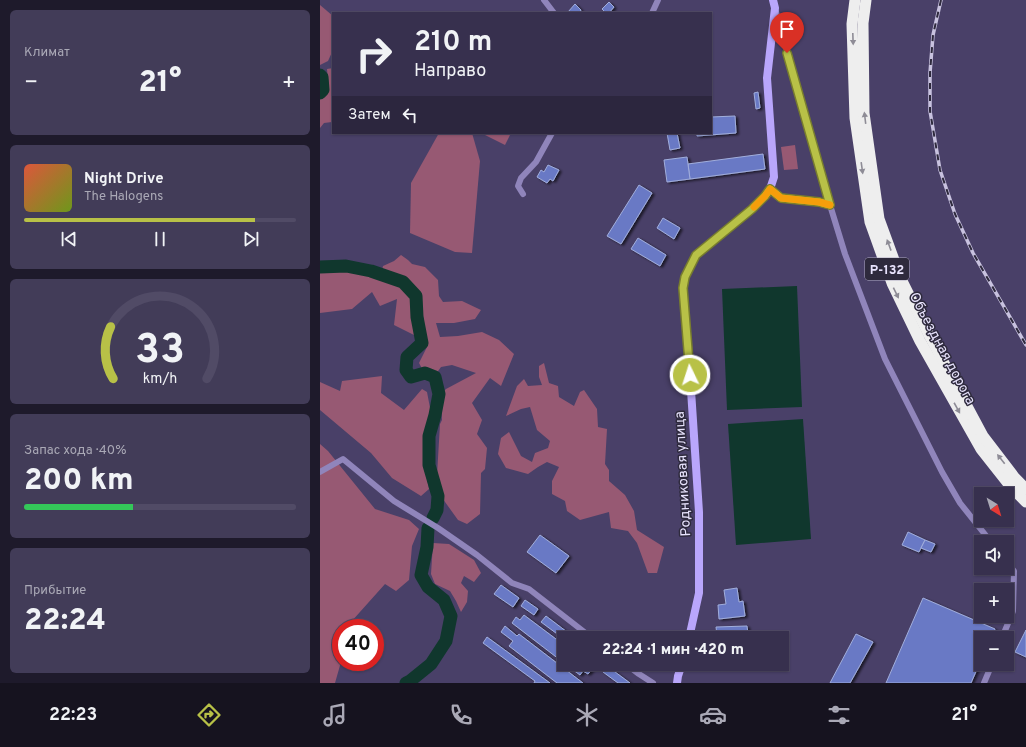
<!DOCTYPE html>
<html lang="ru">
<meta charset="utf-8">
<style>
:root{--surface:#37304e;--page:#423c58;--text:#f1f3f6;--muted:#aaa9b6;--line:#514b66;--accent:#b8c147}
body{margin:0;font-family:Overpass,sans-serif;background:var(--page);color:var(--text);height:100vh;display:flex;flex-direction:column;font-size:15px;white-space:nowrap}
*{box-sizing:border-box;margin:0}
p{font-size:13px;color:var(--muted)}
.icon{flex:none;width:22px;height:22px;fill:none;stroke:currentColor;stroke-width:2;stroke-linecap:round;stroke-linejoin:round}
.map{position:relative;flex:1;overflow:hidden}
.panel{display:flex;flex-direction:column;gap:10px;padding:10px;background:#1e1a2b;width:320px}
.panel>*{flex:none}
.hud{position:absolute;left:12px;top:12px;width:380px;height:122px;border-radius:0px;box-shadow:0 1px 3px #0004,0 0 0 1px var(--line);background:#37304e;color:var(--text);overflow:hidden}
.needle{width:26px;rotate:142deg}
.fabs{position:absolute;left:654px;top:487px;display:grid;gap:8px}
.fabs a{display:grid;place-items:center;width:40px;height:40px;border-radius:0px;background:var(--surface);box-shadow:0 1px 3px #0004,0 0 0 1px var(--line);font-size:20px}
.speed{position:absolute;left:12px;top:619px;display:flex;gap:8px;font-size:20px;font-weight:700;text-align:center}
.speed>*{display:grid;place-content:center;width:52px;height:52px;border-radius:50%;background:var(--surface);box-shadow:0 1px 3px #0004,0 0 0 1px var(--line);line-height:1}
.speed .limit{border:6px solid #d22;background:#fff;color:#111}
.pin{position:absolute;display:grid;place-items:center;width:34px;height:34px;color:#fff;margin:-41px -17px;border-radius:50% 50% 50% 0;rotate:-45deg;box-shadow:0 0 4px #0007}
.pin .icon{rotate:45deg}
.me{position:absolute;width:44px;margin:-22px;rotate:356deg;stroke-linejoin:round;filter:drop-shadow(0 0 3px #0008)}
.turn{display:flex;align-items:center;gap:14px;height:84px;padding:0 16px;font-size:18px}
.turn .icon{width:52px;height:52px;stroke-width:2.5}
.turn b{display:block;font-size:28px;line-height:34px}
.then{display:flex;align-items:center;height:38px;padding:0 16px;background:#0003;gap:8px;font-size:15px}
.big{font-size:30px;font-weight:800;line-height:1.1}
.panel .tile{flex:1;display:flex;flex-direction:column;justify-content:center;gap:6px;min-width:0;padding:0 14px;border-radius:6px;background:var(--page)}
.panel .dial{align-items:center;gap:0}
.dial svg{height:104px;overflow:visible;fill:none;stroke:var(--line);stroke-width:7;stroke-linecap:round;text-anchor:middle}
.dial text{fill:var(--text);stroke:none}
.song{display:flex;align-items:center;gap:12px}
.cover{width:48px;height:48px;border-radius:6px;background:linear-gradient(135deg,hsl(10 70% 55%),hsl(80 70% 35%))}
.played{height:4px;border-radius:2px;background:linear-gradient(90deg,var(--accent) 85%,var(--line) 85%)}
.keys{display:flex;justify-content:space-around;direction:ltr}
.heat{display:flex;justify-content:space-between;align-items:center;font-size:22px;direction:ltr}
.charge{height:6px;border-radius:3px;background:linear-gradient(90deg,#34c759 40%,var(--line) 0)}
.trip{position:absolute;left:237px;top:631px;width:232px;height:40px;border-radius:0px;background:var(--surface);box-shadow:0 1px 3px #0004,0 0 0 1px var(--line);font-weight:800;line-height:40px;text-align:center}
.tabs{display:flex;height:64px;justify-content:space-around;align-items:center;background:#16131f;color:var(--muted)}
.tabs .icon{width:28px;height:28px}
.tabs .on{color:var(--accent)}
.tabs b{font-size:18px;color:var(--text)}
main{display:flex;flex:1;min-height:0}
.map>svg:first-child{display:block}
.green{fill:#975973}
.water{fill:#10372d}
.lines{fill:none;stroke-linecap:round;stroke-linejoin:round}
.river{stroke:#10372d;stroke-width:13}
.building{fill:#6979c5;stroke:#a1aedc;filter:url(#shadow)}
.street{stroke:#9085bb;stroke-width:6}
.secondary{stroke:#b9a6fb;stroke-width:8}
.highway{stroke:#eee;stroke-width:11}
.rail-casing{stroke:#c8c2df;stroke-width:3.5}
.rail{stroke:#2e2a3d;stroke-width:2;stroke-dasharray:6;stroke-linecap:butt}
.oneway{fill:#8e8c96}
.route-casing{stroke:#787d2e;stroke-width:10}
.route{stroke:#b8c147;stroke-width:7}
.slow{stroke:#f59e0b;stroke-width:7}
.labels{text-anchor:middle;stroke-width:3;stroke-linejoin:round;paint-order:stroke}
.shield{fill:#2e2a3d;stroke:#b0abc3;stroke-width:1}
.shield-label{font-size:13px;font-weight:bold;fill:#e7e2fc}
.street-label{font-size:14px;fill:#e7e2fc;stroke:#2e2a3d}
</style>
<main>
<section class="panel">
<div class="tile"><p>Климат</p>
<div class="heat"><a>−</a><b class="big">21°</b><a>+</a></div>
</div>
<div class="tile">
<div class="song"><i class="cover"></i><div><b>Night Drive</b><p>The Halogens</p></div></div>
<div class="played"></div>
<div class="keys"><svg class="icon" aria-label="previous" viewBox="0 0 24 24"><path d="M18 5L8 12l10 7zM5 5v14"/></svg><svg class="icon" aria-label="pause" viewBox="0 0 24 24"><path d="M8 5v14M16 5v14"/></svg><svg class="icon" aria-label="next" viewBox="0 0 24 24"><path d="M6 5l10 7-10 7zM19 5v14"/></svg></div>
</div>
<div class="tile dial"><svg viewBox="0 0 100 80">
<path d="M14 69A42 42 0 1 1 86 69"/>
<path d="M14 69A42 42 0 0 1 12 29" stroke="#b8c147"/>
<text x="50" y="56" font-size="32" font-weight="700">33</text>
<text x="50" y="72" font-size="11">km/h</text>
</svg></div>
<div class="tile"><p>Запас хода · 40%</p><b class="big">200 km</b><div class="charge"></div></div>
<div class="tile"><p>Прибытие</p><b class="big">22:24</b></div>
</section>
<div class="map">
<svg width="706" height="683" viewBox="0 0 706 683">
<defs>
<filter id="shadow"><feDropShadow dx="2.5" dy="1.5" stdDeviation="1" flood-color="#0009"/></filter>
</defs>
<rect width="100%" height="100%" fill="#494068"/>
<!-- green -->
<g class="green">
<polygon points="0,5 13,16 13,50 8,61 0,65"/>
<path d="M 13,68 L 13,121 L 12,122 L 4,123 L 0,128 L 0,98 C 12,88 8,83 7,69 Z"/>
<polygon points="119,133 152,133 160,161 152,253 135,252 90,233 91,183"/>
<polygon points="166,133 191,133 185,145 165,135"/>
<polygon points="475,145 478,169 464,170 461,147"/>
<polygon points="81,255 88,260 92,264 105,267 118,280 119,296 123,302 142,301 161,310 155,319 134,323 116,323 120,337 138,336 162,332 179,340 194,354 181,386 170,378 152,403 162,420 157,434 167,448 165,469 161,473 160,514 147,524 138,520 120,495 117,475 120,424 122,420 121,394 126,389 156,373 132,365 121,367 116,374 113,377 105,374 99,363 107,347 101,299 81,276 62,271 63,266 74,261"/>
<polygon points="0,265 24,269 77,283 93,297 92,314 94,335 74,325 77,299 60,306 52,292 32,309 0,313"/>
<polygon points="224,363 229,383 238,386 239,397 254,406 260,392 264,390 277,409 278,427 287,429 285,464 289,470 289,481 305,495 314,511 317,530 344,547 337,573 328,573 317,543 308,531 291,528 289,512 260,520 247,511 245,501 232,494 232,481 239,467 227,462 218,467 208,474 186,468 178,454 181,438 189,432 201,456 212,462 215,453 228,448 230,441 217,430 210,407 201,409 186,416 197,386 204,379 208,386 222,385 219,377 219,366"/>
<polygon points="62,376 61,393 84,410 102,389 107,392 111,413 106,428 103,458 109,489 101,496 72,478 51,453 0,410 0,382 20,391 22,381"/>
<polygon points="0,444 8,451 55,509 89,520 99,529 92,546 89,580 76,591 65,584 31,622 29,628 21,628 21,662 15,683 0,683"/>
<polygon points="113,543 129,544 154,560 161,573 154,582 144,576 141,583 148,591 147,602 141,612 136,601 130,591 115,584 111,574"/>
</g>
<!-- water -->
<g class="water">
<polygon points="477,286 482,407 407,410 402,289"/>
<polygon points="483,419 491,539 416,545 408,424"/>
</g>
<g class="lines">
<!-- river -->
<g class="river">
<polyline points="0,75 2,77 3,90 0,93"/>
<polyline points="0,267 26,266 51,271 83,282 96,296 97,317 102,343 87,357 86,370 91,377 105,373 115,377 119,394 115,415 109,436 109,465 118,496 117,510 113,518"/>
<polyline points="86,683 90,681 111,664 126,641 131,616 124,600 108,587 101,575 107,547 108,528"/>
</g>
</g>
<!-- building -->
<g class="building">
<polygon points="289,2 294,7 289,13 286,13 282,9"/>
<polygon points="255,4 261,10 259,13 249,13 248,12"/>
<polygon points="438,92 440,108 436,109 434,93"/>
<polygon points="415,116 416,133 377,136 377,133 391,133 391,117"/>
<polygon points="347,133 357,133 360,148 350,150"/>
<polygon points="443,154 445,169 370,179 368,164"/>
<polygon points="367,157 370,179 347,182 344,160"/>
<polygon points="228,165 239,170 233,181 230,179 227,183 217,177 221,170 224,172"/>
<polygon points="319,185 332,193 301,244 287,236"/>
<polygon points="343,218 360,228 354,239 337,228"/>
<polygon points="318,238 346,255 340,266 311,249"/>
<polygon points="588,532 605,540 599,552 582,545"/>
<polygon points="220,535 249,556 236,573 207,552"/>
<polygon points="605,540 615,544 611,552 601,548"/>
<polygon points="181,585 199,598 193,607 174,594"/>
<polygon points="417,588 419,602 423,601 425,616 399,619 398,605 406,604 404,590"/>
<polygon points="603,598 675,629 671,638 661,638 661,660 651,683 566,683"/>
<polygon points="205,600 218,609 214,615 201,606"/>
<polygon points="204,615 244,645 244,663 192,623 196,617 200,620"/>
<polygon points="226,616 255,638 244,638 244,639 221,622"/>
<polygon points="185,626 197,636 199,634 263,683 237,683 189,646 193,641 181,632"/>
<polygon points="427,626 428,634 397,635 396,627"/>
<polygon points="706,630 706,657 695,652"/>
<polygon points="536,634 553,642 530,683 510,683"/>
<polygon points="167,637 230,683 214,683 215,681 163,643"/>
<polygon points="245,664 268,664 273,668 268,674 263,671 260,675"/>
<polygon points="287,666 310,683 298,683 283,672"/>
</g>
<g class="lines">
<!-- street -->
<g class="street">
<polyline points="224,0 234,13"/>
<polyline points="456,12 510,205 525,254 565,359 622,472 640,503 671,542"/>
<polyline points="332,13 338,0"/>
<polyline points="450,189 461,198 499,202 510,205"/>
<polyline points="203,194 198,186 201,178 216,162 232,133"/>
<polyline points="0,472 23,459 74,501 118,528 157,555 192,583 209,589 272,638"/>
<polyline points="682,638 693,611 694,571 687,562"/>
<polyline points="306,664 319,674 333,683"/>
<polyline points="664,683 672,664"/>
</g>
<!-- secondary -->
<g class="secondary">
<polyline points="369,638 379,593 379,512 370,375 363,288 365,277 376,255 432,209 445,196 450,189 454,177 447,78 455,8 453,0"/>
<polyline points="357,683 358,676 362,664"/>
</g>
<!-- highway -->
<g class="highway">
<polyline points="535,0 532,24 535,118 550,222 572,283 600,341 661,449 691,487 706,502"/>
<polyline points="546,0 543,23 544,113 559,219 581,279 609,335 663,436 695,478 706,489"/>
</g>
<defs>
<polyline id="rail" points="621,0 613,35 610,73 610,111 620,170 635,214 653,253 706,345"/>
</defs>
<!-- rail casing -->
<use href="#rail" class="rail-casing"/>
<!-- rail -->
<use href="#rail" class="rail"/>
</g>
<!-- one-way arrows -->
<defs><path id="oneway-solid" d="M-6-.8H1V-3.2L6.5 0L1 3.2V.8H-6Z"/></defs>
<g class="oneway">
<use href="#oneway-solid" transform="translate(533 39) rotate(88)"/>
<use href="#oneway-solid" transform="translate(545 118) rotate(-97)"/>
<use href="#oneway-solid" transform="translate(542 168) rotate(82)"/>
<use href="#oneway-solid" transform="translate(569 245) rotate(-110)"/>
<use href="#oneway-solid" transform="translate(576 293) rotate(64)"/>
<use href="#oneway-solid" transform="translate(637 408) rotate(61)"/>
<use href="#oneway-solid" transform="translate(681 459) rotate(-128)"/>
</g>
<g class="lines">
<defs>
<polyline id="route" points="370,375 363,288 365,277 376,255 432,209 445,196 450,189 461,198 499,202 510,205 467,53"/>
</defs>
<!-- route casing -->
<use href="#route" class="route-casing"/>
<!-- route -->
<use href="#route" class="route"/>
<!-- slow -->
<polyline class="slow" points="434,207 445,196 450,189 461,198 499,202 510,205"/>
</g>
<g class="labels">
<!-- shield labels -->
<rect class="shield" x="545" y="258" width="44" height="22" rx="3"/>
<g class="shield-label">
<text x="567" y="274">Р-132</text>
</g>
<!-- street labels -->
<g class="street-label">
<text transform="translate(623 348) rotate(62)" y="5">Объездная дорога</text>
<text transform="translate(362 474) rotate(-93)" y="5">Родниковая улица</text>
</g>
</g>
</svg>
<div class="fabs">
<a><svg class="needle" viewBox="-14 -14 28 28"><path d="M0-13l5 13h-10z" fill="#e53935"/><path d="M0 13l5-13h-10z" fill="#aaa9b6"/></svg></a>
<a><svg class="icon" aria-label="sound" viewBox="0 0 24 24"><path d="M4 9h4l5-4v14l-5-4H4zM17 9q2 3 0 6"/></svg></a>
<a>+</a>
<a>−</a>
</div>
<div class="speed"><div class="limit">40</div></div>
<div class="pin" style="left:467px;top:53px;background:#d93025"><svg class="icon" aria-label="arrive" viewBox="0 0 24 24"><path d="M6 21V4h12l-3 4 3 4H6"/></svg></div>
<svg class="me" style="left:370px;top:375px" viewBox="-20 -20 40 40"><circle r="17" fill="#b8c147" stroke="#fff" stroke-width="3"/><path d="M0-11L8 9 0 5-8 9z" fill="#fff"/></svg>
<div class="trip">22:24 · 1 мин · 420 m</div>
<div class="hud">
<div class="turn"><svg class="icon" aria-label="right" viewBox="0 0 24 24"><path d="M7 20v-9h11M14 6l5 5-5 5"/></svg><div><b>210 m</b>Направо</div></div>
<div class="then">Затем<svg class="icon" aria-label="left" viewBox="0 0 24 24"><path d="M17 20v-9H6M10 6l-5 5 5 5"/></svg></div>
</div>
</div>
</main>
<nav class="tabs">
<b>22:23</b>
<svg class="icon on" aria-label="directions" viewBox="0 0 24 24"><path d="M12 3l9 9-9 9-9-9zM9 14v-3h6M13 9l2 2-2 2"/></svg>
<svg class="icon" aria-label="music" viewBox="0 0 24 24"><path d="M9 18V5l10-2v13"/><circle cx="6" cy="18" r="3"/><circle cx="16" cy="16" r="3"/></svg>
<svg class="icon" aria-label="phone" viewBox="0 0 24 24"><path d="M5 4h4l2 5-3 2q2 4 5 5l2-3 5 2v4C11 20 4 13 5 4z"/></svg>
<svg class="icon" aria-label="climate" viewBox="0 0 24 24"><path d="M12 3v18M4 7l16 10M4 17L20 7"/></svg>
<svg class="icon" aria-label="car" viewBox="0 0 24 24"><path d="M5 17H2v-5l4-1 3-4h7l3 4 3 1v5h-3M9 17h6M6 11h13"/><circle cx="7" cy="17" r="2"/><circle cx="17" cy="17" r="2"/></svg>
<svg class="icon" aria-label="filters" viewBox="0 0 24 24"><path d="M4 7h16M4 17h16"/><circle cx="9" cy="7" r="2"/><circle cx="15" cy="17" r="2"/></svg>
<b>21°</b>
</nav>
